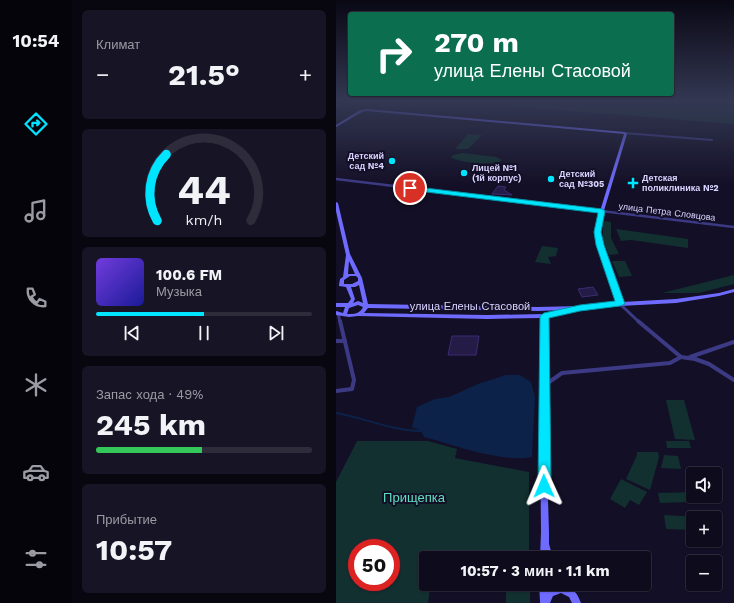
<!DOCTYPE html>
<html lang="ru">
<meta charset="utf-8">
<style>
:root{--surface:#0e0b1c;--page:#171425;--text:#f1f3f6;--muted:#9b9ba3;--line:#2e2b3b;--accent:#00e5ff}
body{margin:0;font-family:"Work Sans",sans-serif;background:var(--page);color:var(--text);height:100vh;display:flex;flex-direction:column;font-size:15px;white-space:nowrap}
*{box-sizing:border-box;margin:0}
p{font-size:13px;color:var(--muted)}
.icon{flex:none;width:22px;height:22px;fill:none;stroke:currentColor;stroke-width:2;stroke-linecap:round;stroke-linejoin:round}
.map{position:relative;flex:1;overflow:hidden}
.details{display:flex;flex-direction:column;gap:10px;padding:10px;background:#08060f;width:264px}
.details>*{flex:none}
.guide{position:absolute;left:12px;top:12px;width:326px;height:84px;border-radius:4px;box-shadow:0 1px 3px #0004,0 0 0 1px var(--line);background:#0b6e4f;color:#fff;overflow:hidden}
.controls{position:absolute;left:350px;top:467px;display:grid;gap:8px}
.controls a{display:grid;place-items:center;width:36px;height:36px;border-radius:4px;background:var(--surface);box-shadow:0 1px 3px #0004,0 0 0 1px var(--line);font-size:20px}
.speed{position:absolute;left:12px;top:539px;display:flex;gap:8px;font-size:20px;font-weight:700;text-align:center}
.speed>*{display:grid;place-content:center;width:52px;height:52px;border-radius:50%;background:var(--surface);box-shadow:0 1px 3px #0004,0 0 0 1px var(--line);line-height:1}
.speed .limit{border:6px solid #d22;background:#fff;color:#111}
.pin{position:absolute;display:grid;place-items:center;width:34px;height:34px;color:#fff;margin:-17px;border:2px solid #fff;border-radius:50%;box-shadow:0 1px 4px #0007}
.me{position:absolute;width:44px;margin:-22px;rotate:359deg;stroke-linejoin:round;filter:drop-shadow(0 0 3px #0008)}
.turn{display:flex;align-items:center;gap:14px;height:84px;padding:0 20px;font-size:18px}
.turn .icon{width:52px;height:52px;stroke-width:2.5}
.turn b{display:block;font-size:28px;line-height:34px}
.big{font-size:30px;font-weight:700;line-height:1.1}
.details .card{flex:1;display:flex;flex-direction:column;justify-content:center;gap:6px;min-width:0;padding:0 14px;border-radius:6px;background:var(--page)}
.details .dial{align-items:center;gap:0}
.dial svg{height:104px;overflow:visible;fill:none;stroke:var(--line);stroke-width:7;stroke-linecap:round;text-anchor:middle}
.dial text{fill:var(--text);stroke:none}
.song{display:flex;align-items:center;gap:12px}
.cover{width:48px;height:48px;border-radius:6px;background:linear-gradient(135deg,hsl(260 70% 55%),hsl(240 70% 35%))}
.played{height:4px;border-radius:2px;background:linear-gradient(90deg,var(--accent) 50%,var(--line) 50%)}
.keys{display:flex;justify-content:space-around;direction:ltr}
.heat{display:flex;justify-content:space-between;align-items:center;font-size:22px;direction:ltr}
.charge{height:6px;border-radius:3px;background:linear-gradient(90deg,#34c759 49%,var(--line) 0)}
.trip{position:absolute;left:83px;top:551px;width:232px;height:40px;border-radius:4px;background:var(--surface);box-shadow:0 1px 3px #0004,0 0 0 1px var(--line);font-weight:700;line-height:40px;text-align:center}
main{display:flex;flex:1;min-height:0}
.tab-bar{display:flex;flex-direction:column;width:72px;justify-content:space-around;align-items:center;background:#06040b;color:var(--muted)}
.tab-bar .icon{width:28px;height:28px}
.tab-bar .active{color:var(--accent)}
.tab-bar b{font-size:18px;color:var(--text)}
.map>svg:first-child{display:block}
.green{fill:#12302f;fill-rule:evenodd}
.water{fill:#0c2248}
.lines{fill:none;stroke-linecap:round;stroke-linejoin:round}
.stream{stroke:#0c2248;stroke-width:2}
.building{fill:#241b47;stroke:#3b2d73}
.street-far3{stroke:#3d3a85;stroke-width:2}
.street-far2{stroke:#3d3a85;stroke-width:2.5}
.street-far1{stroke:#3d3a85;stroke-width:3}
.street{stroke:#3d3a85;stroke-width:4}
.secondary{fill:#6f6bff;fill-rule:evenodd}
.route{fill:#00e5ff;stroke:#0095a6}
.poi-dot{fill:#00e5ff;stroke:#130f26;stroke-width:1.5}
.labels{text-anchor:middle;stroke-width:4;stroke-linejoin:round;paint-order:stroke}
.far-poi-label{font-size:9px;font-weight:bold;fill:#d9d4ff;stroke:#130f26;text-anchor:start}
.far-street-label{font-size:9px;fill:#d9d4ff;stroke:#130f26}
.street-label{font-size:11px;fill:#d9d4ff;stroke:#130f26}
.near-park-label{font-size:13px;fill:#5fe0c0;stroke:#130f26}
</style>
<main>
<nav class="tab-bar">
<b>10:54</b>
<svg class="icon active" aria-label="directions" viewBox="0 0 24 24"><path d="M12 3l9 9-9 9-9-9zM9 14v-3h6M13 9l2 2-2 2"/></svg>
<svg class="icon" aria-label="music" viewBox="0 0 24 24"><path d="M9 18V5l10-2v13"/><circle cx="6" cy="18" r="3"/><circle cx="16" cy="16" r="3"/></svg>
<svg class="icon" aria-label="phone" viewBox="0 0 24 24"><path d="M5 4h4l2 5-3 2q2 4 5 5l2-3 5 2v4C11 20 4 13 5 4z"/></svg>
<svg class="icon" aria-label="climate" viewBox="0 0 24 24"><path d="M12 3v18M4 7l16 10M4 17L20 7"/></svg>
<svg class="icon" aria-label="car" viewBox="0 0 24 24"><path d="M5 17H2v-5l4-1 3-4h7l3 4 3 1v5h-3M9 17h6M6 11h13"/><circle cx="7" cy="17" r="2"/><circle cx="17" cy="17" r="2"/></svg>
<svg class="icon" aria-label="filters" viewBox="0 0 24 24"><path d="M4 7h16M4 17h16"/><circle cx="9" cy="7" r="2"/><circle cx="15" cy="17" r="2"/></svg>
</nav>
<section class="details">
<div class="card"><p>Климат</p>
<div class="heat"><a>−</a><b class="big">21.5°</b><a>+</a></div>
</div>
<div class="card dial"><svg viewBox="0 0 100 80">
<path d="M14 69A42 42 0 1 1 86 69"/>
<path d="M14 69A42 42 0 0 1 21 18" stroke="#00e5ff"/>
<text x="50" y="56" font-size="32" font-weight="700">44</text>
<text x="50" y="72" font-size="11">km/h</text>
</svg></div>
<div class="card">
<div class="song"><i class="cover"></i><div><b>100.6 FM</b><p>Музыка</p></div></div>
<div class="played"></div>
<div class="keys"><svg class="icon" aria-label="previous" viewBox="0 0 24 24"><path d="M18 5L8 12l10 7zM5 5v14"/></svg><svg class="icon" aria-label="pause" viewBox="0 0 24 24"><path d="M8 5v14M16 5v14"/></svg><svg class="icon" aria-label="next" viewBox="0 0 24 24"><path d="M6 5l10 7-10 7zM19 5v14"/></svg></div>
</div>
<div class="card"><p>Запас хода · 49%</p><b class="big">245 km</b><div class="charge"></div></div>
<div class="card"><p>Прибытие</p><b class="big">10:57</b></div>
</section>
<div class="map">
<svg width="398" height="603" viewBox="0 0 398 603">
<rect width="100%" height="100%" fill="#130f26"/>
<!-- green -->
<g class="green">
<polygon points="44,101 64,101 69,103 66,104 80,103 78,104 81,105 78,107 62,105 53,108 41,107"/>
<polygon points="108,101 398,101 398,124"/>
<polygon points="132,134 146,135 132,149 119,149"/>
<path d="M 127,153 L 160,157 L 166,160 C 160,166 121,163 115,157 L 117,155 Z"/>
<polygon points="267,221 275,222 275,238 283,254 273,255 267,240"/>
<polygon points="280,229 352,239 352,248 295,240 285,241"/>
<polygon points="206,246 222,248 220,256 212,257 215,264 199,262"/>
<polygon points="276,261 289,261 296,276 283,277"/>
<polygon points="398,275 398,284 363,293 326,293"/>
<polygon points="330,400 348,400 359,440 339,439"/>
<path d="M 21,441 L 92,441 L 121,449 L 119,458 L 193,472 L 193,558 L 90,558 L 90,584 L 194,584 L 194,603 L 170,603 L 170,586 L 94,589 L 92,603 L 0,603 L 0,482 ZM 21,548 L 55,548 L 55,582 L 21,582 Z"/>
<polygon points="330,441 353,441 355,448 331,448"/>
<polygon points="301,452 322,452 323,457 314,490 290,479 301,455"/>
<polygon points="328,455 342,456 345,469 325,468"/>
<polygon points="285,479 311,492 303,505 294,500 289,508 274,499"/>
<polygon points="357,492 359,498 351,499 351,502 324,503 322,493"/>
<polygon points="328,515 365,517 365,518 357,518 357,530 330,529"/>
</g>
<!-- water -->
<path class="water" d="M 170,375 L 184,375 L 195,382 L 199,397 L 196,457 C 166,463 118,445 88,437 L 85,431 L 76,427 L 81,407 L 99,399 L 113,397 L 142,384 Z"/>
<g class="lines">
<!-- stream -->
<path class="stream" d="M 0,413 C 29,418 57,431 86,431"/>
</g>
<!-- building -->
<g class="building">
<polygon points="162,186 170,187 168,190 176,195 156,194"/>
<polygon points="257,287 262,295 246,297 242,289"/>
<polygon points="116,336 143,336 140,355 112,355"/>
</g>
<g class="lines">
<!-- street-far3 -->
<g class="street-far3">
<polyline points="0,105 4,104"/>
<polyline points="288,133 376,140"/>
</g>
<!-- street-far2 -->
<polyline class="street-far2" points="0,179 398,227"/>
<!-- street-far1 -->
<g class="street-far1">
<polyline points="284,304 303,322"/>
<polyline points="2,313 4,322"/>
</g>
<!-- street -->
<g class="street">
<polyline points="302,321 345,357 359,359 373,364 398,380"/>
<polyline points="0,341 9,341"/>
<polyline points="354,357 398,342"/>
<polyline points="209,385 226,373 334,363 345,357"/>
<polyline points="0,391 16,389 18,380 4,321"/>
</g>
<!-- secondary -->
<g class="secondary">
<path d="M 31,109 L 289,132 L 291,134 L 264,224 L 264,232 L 266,245 L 286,302 L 340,299 L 383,293 L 398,289 L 398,292 L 383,296 L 340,303 L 284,306 L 244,310 L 233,310 L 234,311 L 233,312 L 211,317 L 210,433 L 213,532 L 213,544 L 217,558 L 204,558 L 205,532 L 204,433 L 205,318 L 151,319 L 22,316 L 13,317 L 0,315 L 0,311 L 7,313 L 9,307 L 0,307 L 0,303 L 12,303 L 15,299 L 10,287 L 3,286 L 3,285 L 4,279 L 7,277 L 10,255 L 0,211 L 0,202 L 2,203 L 14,254 L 26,278 L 32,304 L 202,307 L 244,306 L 281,303 L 262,245 L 260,232 L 260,224 L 288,134 L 31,111 L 26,112 L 0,127 L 0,125 L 24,110 ZM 13,261 L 19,274 L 12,274 ZM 14,276 L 20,276 L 22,278 L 22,281 L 16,284 L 8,284 L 8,280 ZM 23,285 L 27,303 L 22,301 L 17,303 L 19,299 L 15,287 L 19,287 ZM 22,305 L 27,307 C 24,314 18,314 11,314 L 13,308 ZM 32,308 L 202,311 L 228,310 L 208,314 L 151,315 L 28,313 Z"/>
<path d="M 203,584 L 211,584 L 212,590 L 225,585 C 238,590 240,590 245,603 L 236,603 L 233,597 L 225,593 L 217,596 L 214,603 L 204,603 L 204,601 Z"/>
</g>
</g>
<!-- sky -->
<linearGradient id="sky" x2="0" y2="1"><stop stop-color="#0a0815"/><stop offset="0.54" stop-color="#333752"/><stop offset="1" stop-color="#333752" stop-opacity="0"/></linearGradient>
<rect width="398" height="186" fill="url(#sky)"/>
<!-- route -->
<polygon class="route" points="72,186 266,209 269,211 265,232 268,245 289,304 284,306 244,311 213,318 215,486 213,490 208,492 204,490 202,486 204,316 208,313 244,305 279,301 260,245 258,232 262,213 74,190 71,188"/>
<!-- markers -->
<g class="poi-dot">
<circle cx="56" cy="161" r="4"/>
<circle cx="128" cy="173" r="4"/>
<circle cx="215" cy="179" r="4"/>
<path d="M295 177h4v4h4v4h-4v4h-4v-4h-4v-4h4z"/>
</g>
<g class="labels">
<!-- far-poi labels -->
<g class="far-poi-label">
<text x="48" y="159" text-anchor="end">Детский<tspan x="48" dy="10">сад №4</tspan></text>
<text x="136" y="171">Лицей №1<tspan x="136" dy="10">(1й корпус)</tspan></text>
<text x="223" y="177">Детский<tspan x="223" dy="10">сад №305</tspan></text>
<text x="306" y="181">Детская<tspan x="306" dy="10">поликлиника №2</tspan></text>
</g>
<!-- far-street labels -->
<g class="far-street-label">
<text transform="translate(331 212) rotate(7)" y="3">улица Петра Словцова</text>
</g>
<!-- street labels -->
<g class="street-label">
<text x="134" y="310">улица Елены Стасовой</text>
</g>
<!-- near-park labels -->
<g class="near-park-label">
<text x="78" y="502">Прищепка</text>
</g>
</g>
</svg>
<div class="controls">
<a><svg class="icon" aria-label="sound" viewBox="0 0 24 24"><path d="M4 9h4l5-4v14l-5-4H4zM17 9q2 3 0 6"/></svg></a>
<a>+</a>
<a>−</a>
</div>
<div class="speed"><div class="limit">50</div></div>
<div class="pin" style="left:74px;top:188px;background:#d93025"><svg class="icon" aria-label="arrive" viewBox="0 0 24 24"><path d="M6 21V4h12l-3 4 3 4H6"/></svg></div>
<svg class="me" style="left:208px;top:486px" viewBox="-20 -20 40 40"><path d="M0-17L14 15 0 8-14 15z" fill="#00e5ff" stroke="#fff" stroke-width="4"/></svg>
<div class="trip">10:57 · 3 мин · 1.1 km</div>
<div class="guide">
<div class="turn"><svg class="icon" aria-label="right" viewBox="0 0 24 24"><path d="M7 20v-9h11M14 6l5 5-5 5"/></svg><div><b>270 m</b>улица Елены Стасовой</div></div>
</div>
</div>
</main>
